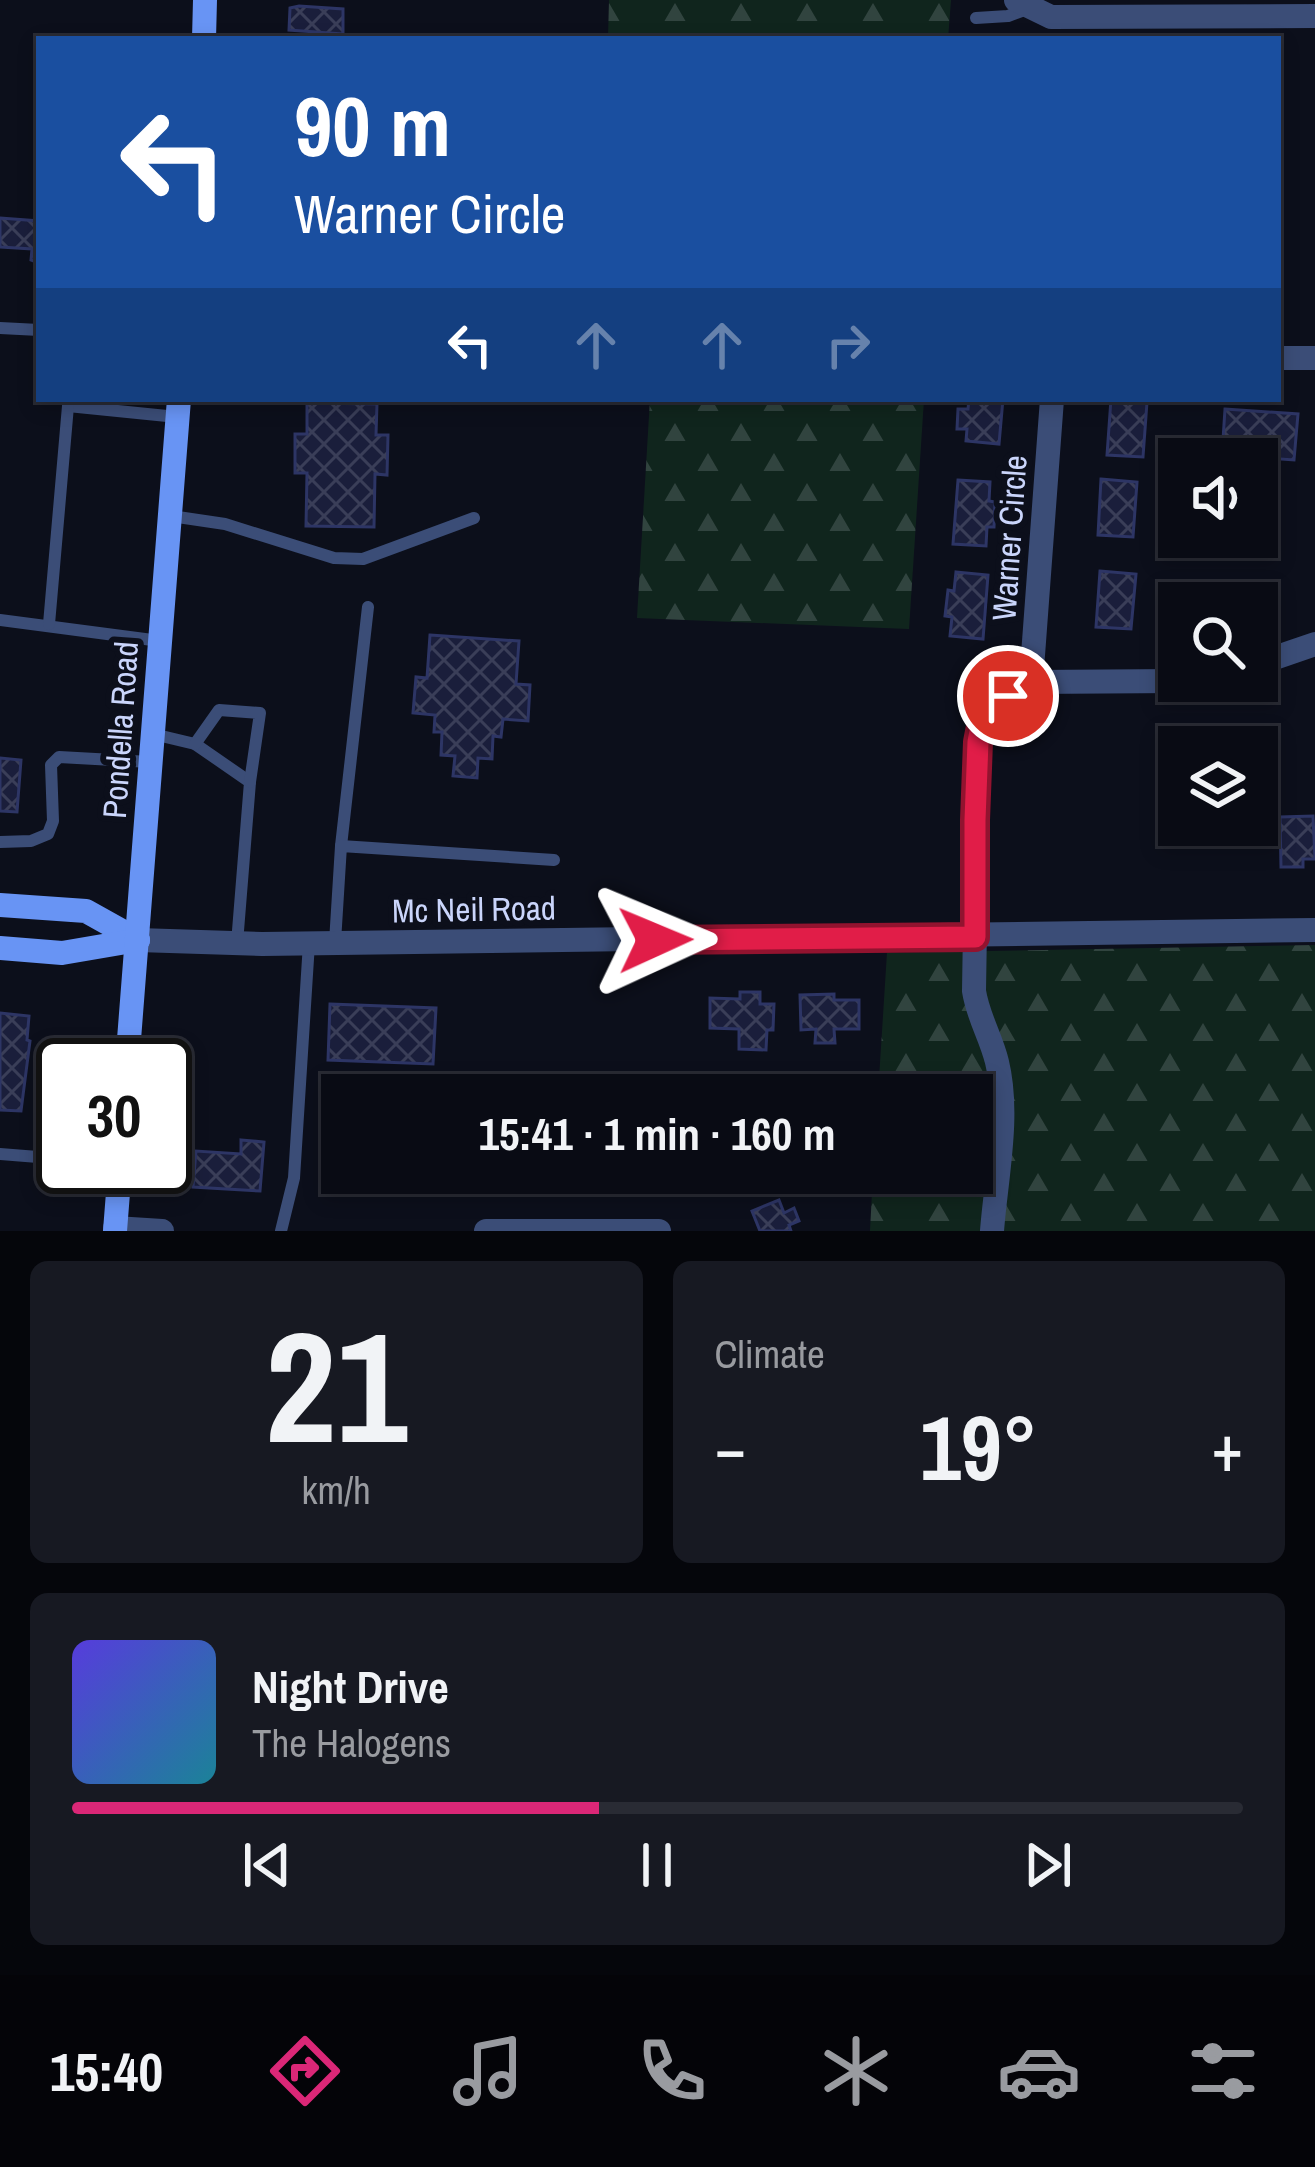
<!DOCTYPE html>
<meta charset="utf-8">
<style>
:root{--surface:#090b14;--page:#171922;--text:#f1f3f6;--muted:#999ba0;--line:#292b34;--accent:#db2777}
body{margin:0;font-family:"Archivo Narrow",sans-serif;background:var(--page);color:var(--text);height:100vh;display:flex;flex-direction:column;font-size:45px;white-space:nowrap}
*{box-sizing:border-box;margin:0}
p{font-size:39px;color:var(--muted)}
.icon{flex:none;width:66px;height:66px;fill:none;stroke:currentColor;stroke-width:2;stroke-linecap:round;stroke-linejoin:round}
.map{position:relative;height:1231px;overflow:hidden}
.panel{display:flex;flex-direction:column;gap:30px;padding:30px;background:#05060b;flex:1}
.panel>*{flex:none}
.banner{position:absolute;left:36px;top:36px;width:1245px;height:366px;border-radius:0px;box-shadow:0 6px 18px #0003,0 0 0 3px var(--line);background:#1a4fa0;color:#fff;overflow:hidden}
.fabs{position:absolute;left:1158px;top:438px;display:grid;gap:24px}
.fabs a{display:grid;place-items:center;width:120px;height:120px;border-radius:0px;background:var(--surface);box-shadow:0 6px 18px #0003,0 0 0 3px var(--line);font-size:60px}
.speed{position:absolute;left:36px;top:1038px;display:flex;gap:24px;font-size:60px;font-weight:700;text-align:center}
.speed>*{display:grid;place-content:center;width:156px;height:156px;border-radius:50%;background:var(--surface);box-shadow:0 6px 18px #0003,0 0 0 3px var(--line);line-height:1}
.speed .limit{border:6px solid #111;border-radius:18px;background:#fff;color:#111}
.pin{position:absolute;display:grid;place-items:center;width:102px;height:102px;color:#fff;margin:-51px;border:6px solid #fff;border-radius:50%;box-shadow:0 3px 12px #0007}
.me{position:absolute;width:132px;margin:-66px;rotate:89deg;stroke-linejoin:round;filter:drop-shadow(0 0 9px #0008)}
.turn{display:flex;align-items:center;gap:42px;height:252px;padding:0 60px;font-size:54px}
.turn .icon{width:156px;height:156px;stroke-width:2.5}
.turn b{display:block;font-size:84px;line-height:102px}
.lanes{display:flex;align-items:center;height:114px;padding:0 60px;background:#0003;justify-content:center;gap:60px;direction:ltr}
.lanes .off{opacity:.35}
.big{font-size:90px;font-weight:700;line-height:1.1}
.panel .widget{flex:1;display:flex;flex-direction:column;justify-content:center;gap:18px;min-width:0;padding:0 42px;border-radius:18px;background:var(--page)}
.panel .dial{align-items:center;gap:0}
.dial b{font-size:156px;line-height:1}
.song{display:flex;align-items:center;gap:36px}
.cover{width:144px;height:144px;border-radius:18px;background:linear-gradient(135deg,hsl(250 70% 55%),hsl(190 70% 35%))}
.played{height:12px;border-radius:6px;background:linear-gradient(90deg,var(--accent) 45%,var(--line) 45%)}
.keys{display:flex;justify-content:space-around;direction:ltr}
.heat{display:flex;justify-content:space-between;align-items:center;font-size:66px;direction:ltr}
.panel .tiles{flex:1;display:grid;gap:30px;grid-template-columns:1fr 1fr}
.widget:last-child{grid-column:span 2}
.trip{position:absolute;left:321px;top:1074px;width:672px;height:120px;border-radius:0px;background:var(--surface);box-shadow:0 6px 18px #0003,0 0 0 3px var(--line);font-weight:700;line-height:120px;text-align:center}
.tab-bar{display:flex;height:192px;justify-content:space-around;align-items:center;background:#040408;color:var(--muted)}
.tab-bar .icon{width:84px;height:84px}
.tab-bar .on{color:var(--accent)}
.tab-bar b{font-size:54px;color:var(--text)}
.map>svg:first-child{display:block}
.forest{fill:url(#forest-firs)}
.building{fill:url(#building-cross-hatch);stroke:#2d3565;stroke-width:3}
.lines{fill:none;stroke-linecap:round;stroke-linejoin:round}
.lane{stroke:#3b4d77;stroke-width:12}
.street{stroke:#3b4d77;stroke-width:24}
.secondary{stroke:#6894f4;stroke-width:24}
.route-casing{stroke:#92132f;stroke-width:30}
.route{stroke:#e11d48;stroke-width:21}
.labels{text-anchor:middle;stroke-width:12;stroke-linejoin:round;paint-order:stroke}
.street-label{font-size:33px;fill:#cad5fb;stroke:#0c0f1b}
</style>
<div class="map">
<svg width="1315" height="1231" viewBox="0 0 1315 1231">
<defs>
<pattern id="forest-firs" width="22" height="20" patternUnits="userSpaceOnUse" patternTransform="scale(3)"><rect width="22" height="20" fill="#10251d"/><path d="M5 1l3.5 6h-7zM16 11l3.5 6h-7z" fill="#31443f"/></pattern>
<pattern id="building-cross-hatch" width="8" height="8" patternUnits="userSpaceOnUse" patternTransform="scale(3)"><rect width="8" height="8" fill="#1a1e3b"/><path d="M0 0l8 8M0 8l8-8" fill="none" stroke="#3a3e58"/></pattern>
</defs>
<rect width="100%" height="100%" fill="#0c0f1b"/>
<!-- forest -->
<g class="forest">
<polygon points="609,0 951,0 948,39 608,39"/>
<polygon points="650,399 924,399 909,629 637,618"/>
<polygon points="1315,945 1315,1231 870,1231 873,1173 972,1173 972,1095 878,1095 887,953"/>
</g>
<!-- building -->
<g class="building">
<polygon points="299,6 343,9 343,34 289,30 290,8"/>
<polygon points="0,218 39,221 39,263 31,260 32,249 0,247"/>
<polygon points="969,399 1003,399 999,444 966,441 967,429 957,429 958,409 968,409"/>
<polygon points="1111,399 1147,402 1143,457 1107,455"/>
<polygon points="307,403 377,404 376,435 388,435 387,475 375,474 374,527 306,526 307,473 295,473 295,434 307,434"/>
<polygon points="1225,409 1298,414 1294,460 1222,455"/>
<polygon points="1101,479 1137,482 1133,537 1098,535"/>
<polygon points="958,480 990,482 989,501 995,502 994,527 987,527 986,546 953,544"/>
<polygon points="1100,571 1136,574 1131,629 1096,627"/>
<polygon points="956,572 988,575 983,639 950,636 952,617 945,616 948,590 954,591"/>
<polygon points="430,635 519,641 516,684 530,685 528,721 503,719 501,737 493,736 492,759 478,758 477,778 453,776 455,756 441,755 442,732 434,732 435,715 413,713 416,677 427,678"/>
<polygon points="0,758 21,760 17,812 0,811"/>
<polygon points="1313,816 1315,859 1303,859 1303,867 1281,867 1280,817"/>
<polygon points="740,992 760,992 760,1004 774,1004 773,1030 767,1030 766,1050 739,1049 739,1029 710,1028 710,998 740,999"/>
<polygon points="834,994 834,1000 859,1000 859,1029 834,1029 835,1043 815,1043 816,1029 801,1030 800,995"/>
<polygon points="330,1004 436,1008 433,1064 328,1060"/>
<polygon points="0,1013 29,1016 27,1040 30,1041 21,1111 0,1110"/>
<polygon points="241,1140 264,1142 260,1191 193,1187 196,1151 241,1154"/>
<polygon points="779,1200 784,1213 794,1208 799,1221 789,1225 791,1231 760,1231 752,1211"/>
</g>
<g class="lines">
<!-- lane -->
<g class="lane">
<polyline points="976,18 1008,16 1027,9"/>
<polyline points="0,328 39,330"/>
<polyline points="69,403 68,406 177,417"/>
<polyline points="171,516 225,524 334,558 363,559 474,518"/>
<polyline points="0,620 160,641"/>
<polyline points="49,624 68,406"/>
<polyline points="153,734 195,744 250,782 237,943"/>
<polyline points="195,744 219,710 260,713 250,782"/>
<polyline points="0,842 31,841 48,834 53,821 51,765 59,757 150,762"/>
<polyline points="341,846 368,607"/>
<polyline points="335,942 341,846 554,860"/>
<polyline points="0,1154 63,1159"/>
<polyline points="281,1231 294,1178 309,943"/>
</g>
<!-- street -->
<g class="street">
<polyline points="1016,0 1051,17 1315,16"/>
<polyline points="1278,358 1315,358"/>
<polyline points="1052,399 1031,682 1179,681"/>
<polyline points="1257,664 1315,644"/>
<polyline points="138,940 262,944 1315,930"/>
<polyline points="115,1228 162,1231"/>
<polyline points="486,1231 659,1231"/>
<path d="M 992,1231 C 996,1178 1010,1115 997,1062 C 991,1037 978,1017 974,991 L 978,743 L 984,711 L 1031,682"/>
</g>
<!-- secondary -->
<g class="secondary">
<polyline points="204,39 205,0"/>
<polyline points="0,905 86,911 138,940"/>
<polyline points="0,948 62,953 138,940"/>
<polyline points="127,1065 179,399"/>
<polyline points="115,1231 120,1167"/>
</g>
</g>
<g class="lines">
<defs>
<polyline id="route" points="655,940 975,937 975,820 978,742 984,711 1008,696"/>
</defs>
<!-- route casing -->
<use href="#route" class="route-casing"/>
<!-- route -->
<use href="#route" class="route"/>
</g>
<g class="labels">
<!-- street labels -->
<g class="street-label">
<text transform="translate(1009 538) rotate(-86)" y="12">Warner Circle</text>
<text transform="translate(120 730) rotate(-86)" y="12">Pondella Road</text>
<text transform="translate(474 909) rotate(-1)" y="12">Mc Neil Road</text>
</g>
</g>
</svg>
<div class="fabs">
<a><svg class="icon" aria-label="sound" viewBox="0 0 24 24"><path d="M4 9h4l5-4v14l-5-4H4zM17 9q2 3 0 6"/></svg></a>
<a><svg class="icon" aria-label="search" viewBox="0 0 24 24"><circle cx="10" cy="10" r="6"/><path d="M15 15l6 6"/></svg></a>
<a><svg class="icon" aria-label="layers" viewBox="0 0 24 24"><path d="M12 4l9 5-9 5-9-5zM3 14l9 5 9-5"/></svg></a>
</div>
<div class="speed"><div class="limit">30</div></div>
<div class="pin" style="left:1008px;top:696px;background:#d93025"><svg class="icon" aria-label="arrive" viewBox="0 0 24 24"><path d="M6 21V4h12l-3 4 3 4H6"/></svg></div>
<svg class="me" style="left:655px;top:940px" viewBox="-20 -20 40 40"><path d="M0-17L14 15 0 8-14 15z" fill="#e11d48" stroke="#fff" stroke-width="4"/></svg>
<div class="trip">15:41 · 1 min · 160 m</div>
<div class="banner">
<div class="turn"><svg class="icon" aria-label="left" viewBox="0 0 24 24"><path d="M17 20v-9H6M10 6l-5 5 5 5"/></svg><div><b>90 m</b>Warner Circle</div></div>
<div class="lanes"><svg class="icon" aria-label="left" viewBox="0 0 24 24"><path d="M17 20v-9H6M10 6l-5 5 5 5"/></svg><svg class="icon off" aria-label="ahead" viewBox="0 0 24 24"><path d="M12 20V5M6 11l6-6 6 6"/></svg><svg class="icon off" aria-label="ahead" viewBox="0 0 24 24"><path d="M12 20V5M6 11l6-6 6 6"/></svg><svg class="icon off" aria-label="right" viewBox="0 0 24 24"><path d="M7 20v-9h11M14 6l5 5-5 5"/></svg></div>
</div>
</div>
<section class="panel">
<div class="tiles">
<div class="widget dial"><b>21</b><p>km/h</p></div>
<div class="widget"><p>Climate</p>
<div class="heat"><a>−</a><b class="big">19°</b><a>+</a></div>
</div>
<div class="widget">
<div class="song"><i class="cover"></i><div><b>Night Drive</b><p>The Halogens</p></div></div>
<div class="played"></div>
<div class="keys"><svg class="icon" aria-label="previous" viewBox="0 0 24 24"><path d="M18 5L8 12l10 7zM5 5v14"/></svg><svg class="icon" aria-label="pause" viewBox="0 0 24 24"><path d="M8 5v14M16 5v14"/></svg><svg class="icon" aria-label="next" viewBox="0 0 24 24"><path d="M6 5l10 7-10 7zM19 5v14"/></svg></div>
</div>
</div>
</section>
<nav class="tab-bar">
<b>15:40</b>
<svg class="icon on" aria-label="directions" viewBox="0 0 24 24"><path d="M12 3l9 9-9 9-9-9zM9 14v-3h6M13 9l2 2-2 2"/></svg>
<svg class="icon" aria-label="music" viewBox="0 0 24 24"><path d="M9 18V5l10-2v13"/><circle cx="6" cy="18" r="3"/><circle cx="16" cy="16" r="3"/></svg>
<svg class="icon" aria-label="phone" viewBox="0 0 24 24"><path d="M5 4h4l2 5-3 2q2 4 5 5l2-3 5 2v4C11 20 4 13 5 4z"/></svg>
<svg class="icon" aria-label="climate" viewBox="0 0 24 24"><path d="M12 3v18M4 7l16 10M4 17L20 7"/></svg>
<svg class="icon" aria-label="car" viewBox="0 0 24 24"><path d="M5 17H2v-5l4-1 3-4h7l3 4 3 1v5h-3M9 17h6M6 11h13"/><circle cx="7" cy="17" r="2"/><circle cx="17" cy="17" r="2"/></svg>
<svg class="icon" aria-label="filters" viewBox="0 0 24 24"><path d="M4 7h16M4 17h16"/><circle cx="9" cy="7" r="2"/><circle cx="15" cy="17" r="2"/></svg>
</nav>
